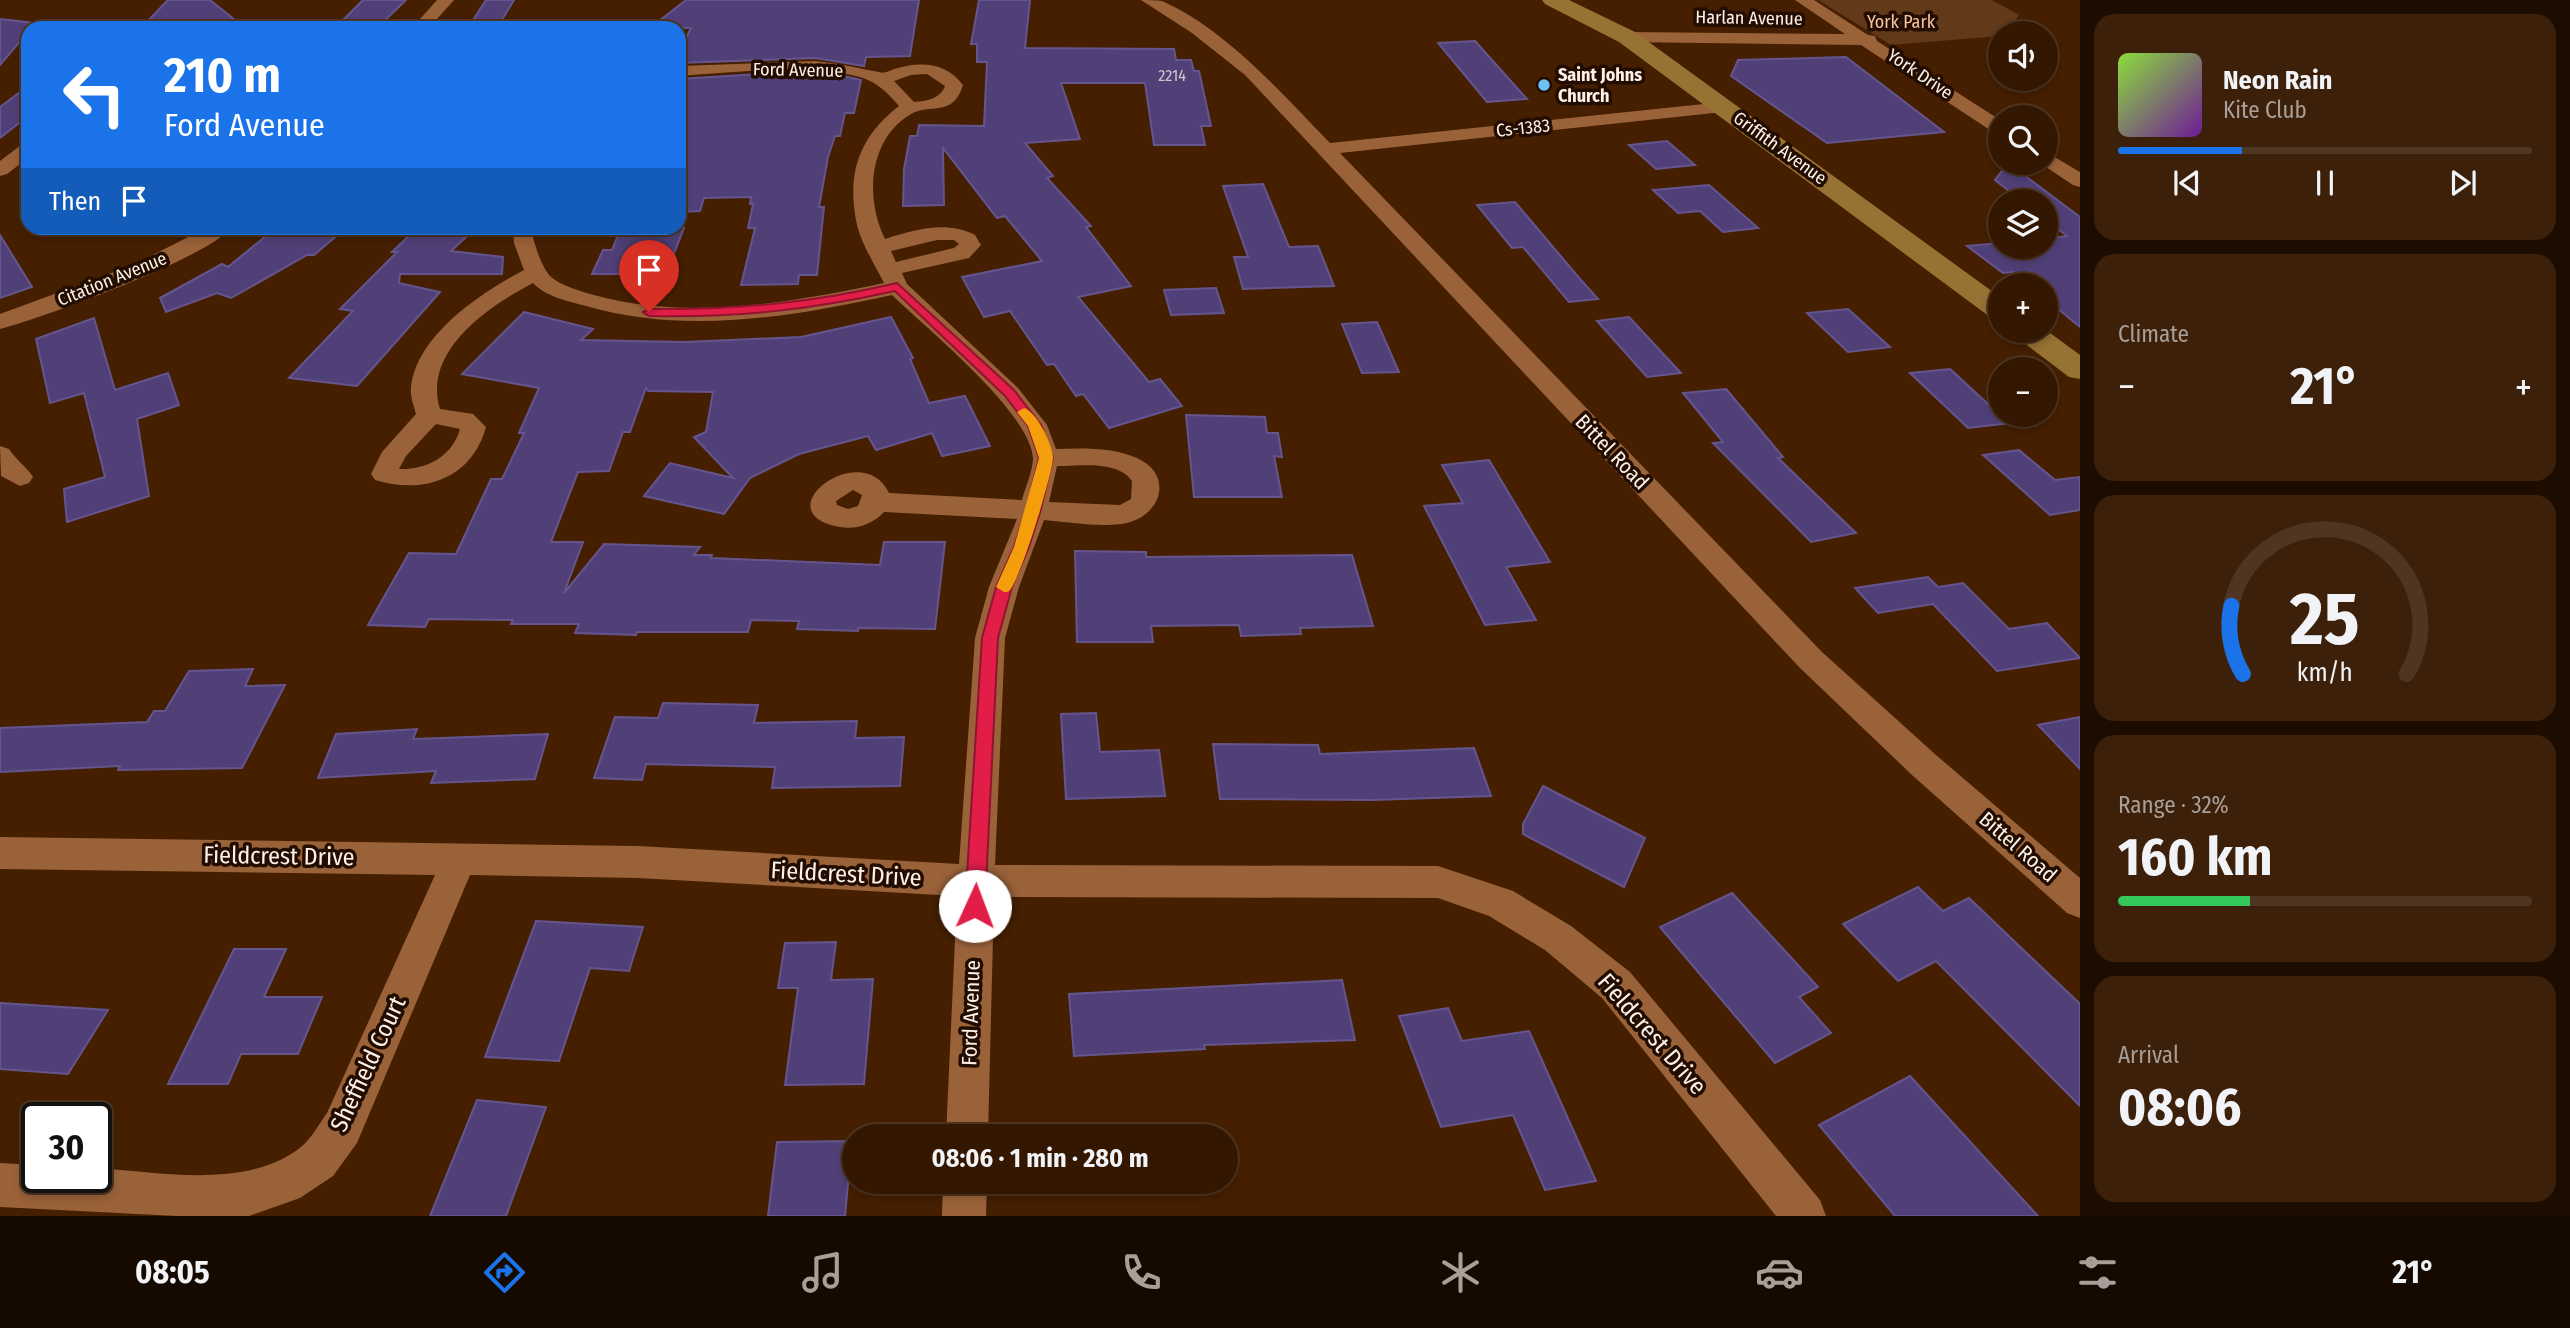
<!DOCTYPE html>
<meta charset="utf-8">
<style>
:root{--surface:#341700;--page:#3c200a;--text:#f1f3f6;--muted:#a99f99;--line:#4e3622;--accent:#1a73e8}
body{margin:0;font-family:"Fira Sans Condensed",sans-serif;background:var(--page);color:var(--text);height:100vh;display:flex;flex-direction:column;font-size:26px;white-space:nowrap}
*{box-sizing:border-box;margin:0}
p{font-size:23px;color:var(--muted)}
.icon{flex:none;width:38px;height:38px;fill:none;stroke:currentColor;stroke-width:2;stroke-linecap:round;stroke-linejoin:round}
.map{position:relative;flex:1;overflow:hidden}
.drawer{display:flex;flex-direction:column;gap:14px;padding:14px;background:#1d0d00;width:490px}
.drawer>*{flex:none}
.guide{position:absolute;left:21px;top:21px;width:665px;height:214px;border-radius:21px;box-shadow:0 4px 10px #0003,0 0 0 2px var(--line);background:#1a73e8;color:#fff;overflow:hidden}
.fabs{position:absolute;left:1988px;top:21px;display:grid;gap:14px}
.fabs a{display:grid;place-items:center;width:70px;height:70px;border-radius:50%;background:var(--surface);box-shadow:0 4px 10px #0003,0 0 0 2px var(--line);font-size:35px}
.speed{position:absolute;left:21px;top:1102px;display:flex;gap:14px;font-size:35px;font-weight:700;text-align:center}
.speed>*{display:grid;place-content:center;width:91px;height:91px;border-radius:50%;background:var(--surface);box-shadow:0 4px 10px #0003,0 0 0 2px var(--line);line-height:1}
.speed .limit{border:4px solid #111;border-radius:10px;background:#fff;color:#111}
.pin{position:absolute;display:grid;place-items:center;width:60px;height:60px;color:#fff;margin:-72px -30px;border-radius:50% 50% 50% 0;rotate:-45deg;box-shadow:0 0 7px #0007}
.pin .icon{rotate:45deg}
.me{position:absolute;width:77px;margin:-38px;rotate:2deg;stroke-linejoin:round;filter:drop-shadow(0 0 5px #0008)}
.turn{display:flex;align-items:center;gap:24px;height:147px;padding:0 28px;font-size:32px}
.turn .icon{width:91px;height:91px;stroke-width:2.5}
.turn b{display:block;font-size:49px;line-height:60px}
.then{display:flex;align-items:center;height:66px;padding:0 28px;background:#0003;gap:14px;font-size:26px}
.big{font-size:52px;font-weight:700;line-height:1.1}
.drawer .widget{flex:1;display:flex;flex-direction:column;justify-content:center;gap:10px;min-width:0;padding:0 24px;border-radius:21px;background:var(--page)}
.drawer .dial{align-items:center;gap:0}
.dial svg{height:182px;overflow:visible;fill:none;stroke:var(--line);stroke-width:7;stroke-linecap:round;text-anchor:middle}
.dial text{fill:var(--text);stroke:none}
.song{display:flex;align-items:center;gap:21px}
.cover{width:84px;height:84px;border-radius:10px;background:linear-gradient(135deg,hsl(90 70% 55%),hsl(280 70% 35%))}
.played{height:7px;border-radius:4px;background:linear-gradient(90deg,var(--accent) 30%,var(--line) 30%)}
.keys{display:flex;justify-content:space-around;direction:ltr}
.heat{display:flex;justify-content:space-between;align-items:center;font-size:38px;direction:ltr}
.charge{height:10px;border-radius:5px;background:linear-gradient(90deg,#34c759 32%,var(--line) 0)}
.trip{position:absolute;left:842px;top:1124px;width:396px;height:70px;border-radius:35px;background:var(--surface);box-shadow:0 4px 10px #0003,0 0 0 2px var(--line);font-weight:700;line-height:70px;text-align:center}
.tabs{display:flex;height:112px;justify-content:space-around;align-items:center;background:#150900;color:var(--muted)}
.tabs .icon{width:49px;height:49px}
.tabs .current{color:var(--accent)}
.tabs b{font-size:32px;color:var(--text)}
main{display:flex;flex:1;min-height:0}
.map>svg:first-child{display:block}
.green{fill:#623919}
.building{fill:#514078;stroke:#65558e;stroke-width:2}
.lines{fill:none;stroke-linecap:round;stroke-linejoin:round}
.street{fill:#9a6239;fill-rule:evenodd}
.secondary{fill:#967233;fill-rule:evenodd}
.route{fill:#e11d48;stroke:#92132f;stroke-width:2}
.slow{fill:#f59e0b}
.poi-dot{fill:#6ec2f3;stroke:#220d00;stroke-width:2.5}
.labels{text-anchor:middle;stroke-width:7;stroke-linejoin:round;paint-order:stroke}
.far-number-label{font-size:16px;fill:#d3c5cc}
.far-street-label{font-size:18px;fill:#fef1e8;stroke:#220d00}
.far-park-label{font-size:18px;fill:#f6c4a1;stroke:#220d00}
.far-poi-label{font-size:18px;font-weight:bold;fill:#fef1e8;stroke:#220d00;text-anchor:start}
.street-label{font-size:21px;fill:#fef1e8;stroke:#220d00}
.near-street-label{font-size:24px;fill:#fef1e8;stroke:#220d00}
</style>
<main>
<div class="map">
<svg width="2080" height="1216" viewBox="0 0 2080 1216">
<rect width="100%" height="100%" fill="#451f00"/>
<!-- green -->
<polygon class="green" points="1818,0 1992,0 2019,15 2006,33 2000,33 2000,36 1891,45"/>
<!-- building -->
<g class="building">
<polygon points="168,0 210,0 245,28 141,28"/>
<polygon points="363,0 406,0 377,28 335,28"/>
<polygon points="486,0 514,0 497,28 468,28"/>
<polygon points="686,0 919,0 910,56 866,57 864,66 815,58 679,63 679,52 691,28 650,28"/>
<polygon points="979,0 1030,0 1025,48 1174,49 1176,60 1191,60 1194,71 1199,71 1211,126 1201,126 1205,145 1154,145 1145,83 1061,83 1080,139 1025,143 1053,176 1047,178 1091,226 1086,227 1131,286 1078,297 1149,382 1160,379 1182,406 1109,428 1083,394 1076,396 1054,364 1047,365 1010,311 984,317 962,277 1042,261 1005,216 997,218 943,148 944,205 903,206 904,169 910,136 917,136 919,125 984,126 987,62 977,62 977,44 971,44"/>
<polygon points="0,19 35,23 28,28 28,32 0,65"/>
<polygon points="1475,41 1527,99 1487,102 1438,43"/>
<polygon points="1846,57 1901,99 1944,132 1827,143 1731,76 1738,60"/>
<polygon points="794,72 839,75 861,80 854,113 845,113 840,136 835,136 828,157 819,207 824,207 817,275 799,275 798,284 741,285 755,228 748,228 753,204 750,204 751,197 704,198 700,211 679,212 679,79"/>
<polygon points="28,86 28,116 0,138 0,107"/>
<polygon points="1667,141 1695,165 1656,169 1629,145"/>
<polygon points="2008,163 2080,217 2080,327 2046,299 2046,285 2029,285 2013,272 2003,273 1967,246 2000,243 2000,247 2046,247 2046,239 2067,236 2046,220 2046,201 2022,201 1995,180"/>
<polygon points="1263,184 1289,247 1318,246 1334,286 1243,289 1234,257 1248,257 1223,186"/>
<polygon points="1709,185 1758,228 1723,232 1700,211 1678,213 1653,190"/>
<polygon points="1515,202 1580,279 1598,299 1569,302 1523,247 1512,248 1477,205"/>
<polygon points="309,228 346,228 314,255 307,255 231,298 217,293 166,312 160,298 222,264 228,267 272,231 301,234"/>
<polygon points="417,228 476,228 451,251 503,257 502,274 400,274 399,283 440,292 357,386 289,378 353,311 340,309 397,252 392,252"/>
<polygon points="621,228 684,228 666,274 592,274 603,250 612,250"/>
<polygon points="0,235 32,287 0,298"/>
<polygon points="1216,288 1224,313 1171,315 1164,290"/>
<polygon points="1848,309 1890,347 1848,352 1807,313"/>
<polygon points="524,312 593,329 581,340 685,342 801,337 891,317 913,358 910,359 929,403 965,396 990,446 942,456 932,433 876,450 868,436 799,454 750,478 724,514 644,496 670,463 733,478 694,437 706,432 713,392 648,391 646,388 630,432 623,432 609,471 578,472 551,542 583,542 564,593 604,544 700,547 694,555 712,555 711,558 880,565 884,542 945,542 935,629 858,628 858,631 797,629 799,621 751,620 748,632 637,632 636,635 575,633 579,624 511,624 513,620 429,619 425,627 368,625 409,553 456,554 491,479 502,479 524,433 519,433 539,388 462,374"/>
<polygon points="1629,317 1681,373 1647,377 1597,321"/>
<polygon points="94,318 115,390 168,373 179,405 137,419 149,496 67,522 64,489 105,477 84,393 50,403 36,339"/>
<polygon points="1377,322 1399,372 1362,373 1342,324"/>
<polygon points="1950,369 2000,415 2011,423 1968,428 1910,373"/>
<polygon points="1726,389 1783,457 1778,458 1856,533 1811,542 1713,443 1723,442 1683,393"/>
<polygon points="1186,415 1265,417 1267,433 1278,433 1282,457 1274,456 1282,497 1194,497"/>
<polygon points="2019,450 2055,480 2080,477 2080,510 2050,515 1983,455"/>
<polygon points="1489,460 1550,562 1506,567 1536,620 1485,625 1424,506 1463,503 1442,465"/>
<polygon points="1075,551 1146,552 1146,557 1352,555 1373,626 1300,628 1301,634 1241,636 1239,625 1151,626 1153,642 1077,642"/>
<polygon points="1928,577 1938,587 1963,583 2009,629 2047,623 2080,658 1997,671 1933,604 1878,613 1855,588"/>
<polygon points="253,669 245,686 285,685 242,768 118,770 120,766 0,772 0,728 147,722 154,711 165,711 189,671"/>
<polygon points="663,703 758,705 754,723 857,721 855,738 904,737 900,786 772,788 775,767 646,764 642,780 594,778 615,717 658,718"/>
<polygon points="1096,713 1100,752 1159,750 1165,796 1066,799 1061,714"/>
<polygon points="2080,717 2080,769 2038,725"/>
<polygon points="417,729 413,739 548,734 535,779 431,783 436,771 318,778 336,734"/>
<polygon points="1213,744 1318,745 1320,754 1474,748 1491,796 1373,800 1220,799"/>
<polygon points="1543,786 1645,838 1624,887 1523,834 1523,824"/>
<polygon points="1918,887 1943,911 1969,898 2080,1004 2080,1106 1936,961 1898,981 1843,924"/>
<polygon points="1732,893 1818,987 1799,997 1831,1033 1775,1063 1660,927"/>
<polygon points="536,921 643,927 629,971 590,968 559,1061 485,1057"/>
<polygon points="836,942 831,980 873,979 864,1084 785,1085 798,988 778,988 785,943"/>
<polygon points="234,949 286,949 264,997 322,997 298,1054 241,1054 228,1084 168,1084"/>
<polygon points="1342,980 1355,1040 1204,1045 1205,1049 1074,1056 1069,994"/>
<polygon points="0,1003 108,1010 68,1074 0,1069"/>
<polygon points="1448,1008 1462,1041 1529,1031 1596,1181 1545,1190 1513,1115 1441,1127 1399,1016"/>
<polygon points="1910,1076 2038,1216 1895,1216 1819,1125"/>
<polygon points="477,1100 546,1107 506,1216 430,1216"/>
<polygon points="852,1141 845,1216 768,1216 777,1142"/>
</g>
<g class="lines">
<!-- street -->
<g class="street">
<polygon points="437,0 454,0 429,28 412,28"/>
<path d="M 1141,0 C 1148,0 1156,0 1162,1 C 1226,29 1282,94 1330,143 L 1723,102 L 1729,103 L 1732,107 L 1723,112 L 1340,153 L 1822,652 L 1936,755 L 2080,878 L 2080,918 L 2067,913 L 1912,775 L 1800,668 L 1245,75 L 1192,33 Z"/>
<polygon points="1795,0 1814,0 1868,35 1875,36 1877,41 2000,120 2000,134 1993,132 1861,45 1627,42 1619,37 1627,32 1845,34"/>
<path d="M 815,61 C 837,63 857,68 879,72 C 884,74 889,71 894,69 C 920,61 946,62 963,85 C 953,118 930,103 911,114 C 868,139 865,199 885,239 C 914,230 946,220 975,235 L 981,245 L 969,258 L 902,273 L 907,284 L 1018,388 L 1047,425 L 1056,449 C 1082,448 1112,447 1137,458 C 1176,476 1160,519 1121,524 C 1097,527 1068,522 1044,520 L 1019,587 L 1005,638 L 995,865 L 1438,866 L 1513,891 L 1571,926 L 1630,972 L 1820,1200 L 1826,1216 L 1776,1216 L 1602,998 L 1545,950 L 1489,916 L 1438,898 L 994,897 L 988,1136 L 946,1136 L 957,896 L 638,878 L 470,875 L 357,1143 L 333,1176 L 300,1198 L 249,1216 L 177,1216 L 0,1207 L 0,1163 L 37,1165 L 37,1178 L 96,1178 L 96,1168 C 160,1172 247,1190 301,1147 C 311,1139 319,1124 327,1113 L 435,875 L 0,869 L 0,837 L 638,846 L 959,864 L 975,638 L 989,587 L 1017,519 L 884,512 C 873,524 856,530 840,527 C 761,513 862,436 889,493 L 1022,500 C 1025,488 1033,471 1033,458 C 1030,412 926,328 892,295 C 791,317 687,335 586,306 C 568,301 546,297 533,283 C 489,306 422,351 440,409 L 473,414 L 486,427 C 472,479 423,495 375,480 L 371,474 L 382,452 L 416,414 C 414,406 410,397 411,388 C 416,335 482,292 524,270 L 514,243 L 513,228 L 563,228 L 560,232 L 533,237 C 536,249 542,267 550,276 C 561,286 580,291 594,295 C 689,321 789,303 884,283 C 875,265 859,240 856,220 C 847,172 860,136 899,106 C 888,93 877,82 860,77 C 809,63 732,73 679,76 L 679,66 ZM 927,74 L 945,86 C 940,99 927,101 914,102 L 894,81 L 911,75 ZM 937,240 L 954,240 L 959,244 L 954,248 L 896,262 L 891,251 ZM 436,424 L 460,429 C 452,457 426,470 399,469 L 406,456 ZM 1057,466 C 1079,466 1118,460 1132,481 L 1131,499 L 1120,505 L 1049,502 ZM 853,490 L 862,495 L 858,506 L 848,509 L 837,505 L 836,501 Z"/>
<polygon points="28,143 28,158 7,174 0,176 0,161 21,145"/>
<polygon points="2046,152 2080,172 2080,187 2073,185 2040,163 2046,163"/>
<path d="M 206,228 L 230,228 C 210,257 40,319 0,329 L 0,314 L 133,265 Z"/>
<path d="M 0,446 L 9,449 C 16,460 27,467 33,477 L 29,483 L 20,486 L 1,476 Z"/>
<polygon points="943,1181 987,1181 986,1216 942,1216"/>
</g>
<!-- secondary -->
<g class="secondary">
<polygon points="1542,0 1569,0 1635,32 2000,297 2000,320 1990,317 1619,42 1545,4"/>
<polygon points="2046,330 2080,355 2080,379 2069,377 2016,337 2012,331"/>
</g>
</g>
<!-- route -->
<path class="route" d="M 897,283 L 1014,390 L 1041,425 L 1053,458 L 1041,509 L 1029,547 L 1012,587 L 998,638 L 985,906 L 982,913 L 975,915 L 968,913 L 965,906 L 982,638 L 996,587 L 1014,547 L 1026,509 L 1039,458 L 1028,426 L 1005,396 L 895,291 C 809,310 737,318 649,316 L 643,312 L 649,309 C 738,310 811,303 897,283 Z"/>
<!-- slow -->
<path class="slow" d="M 1024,408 C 1037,412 1052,444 1053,457 C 1054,470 1019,584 1009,591 C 1008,592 1006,592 1004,592 L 996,587 L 1014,547 L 1039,458 L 1028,426 L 1017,412 Z"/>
<!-- markers -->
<circle class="poi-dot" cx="1544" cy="85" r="7"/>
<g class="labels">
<!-- far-number labels -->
<g class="far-number-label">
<text x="1172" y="81">2214</text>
</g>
<!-- far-street labels -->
<g class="far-street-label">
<text transform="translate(1749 18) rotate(1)" y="6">Harlan Avenue</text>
<text transform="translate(798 70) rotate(1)" y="6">Ford Avenue</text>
<text transform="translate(1920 74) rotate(34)" y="6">York Drive</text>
<text transform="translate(1523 128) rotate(-6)" y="6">Cs-1383</text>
<text transform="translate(1780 148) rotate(36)" y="6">Griffith Avenue</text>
<text transform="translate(112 279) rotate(-22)" y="6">Citation Avenue</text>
</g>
<!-- far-park labels -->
<g class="far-park-label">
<text x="1901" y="28">York Park</text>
</g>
<!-- far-poi labels -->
<g class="far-poi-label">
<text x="1558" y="81">Saint Johns<tspan x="1558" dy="21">Church</tspan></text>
</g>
<!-- street labels -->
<g class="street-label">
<text transform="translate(1612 452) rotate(46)" y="7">Bittel Road</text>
<text transform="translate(2018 847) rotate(41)" y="7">Bittel Road</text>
<text transform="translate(971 1013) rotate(-88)" y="7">Ford Avenue</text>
</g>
<!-- near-street labels -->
<g class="near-street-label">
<text transform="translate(279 856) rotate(1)" y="8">Fieldcrest Drive</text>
<text transform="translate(846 874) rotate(3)" y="8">Fieldcrest Drive</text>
<text transform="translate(1652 1034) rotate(49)" y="8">Fieldcrest Drive</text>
<text transform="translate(368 1064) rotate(-65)" y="8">Sheffield Court</text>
</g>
</g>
</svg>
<div class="fabs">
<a><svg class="icon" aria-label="sound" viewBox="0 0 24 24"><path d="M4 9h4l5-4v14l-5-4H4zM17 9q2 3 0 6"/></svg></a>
<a><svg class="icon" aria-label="search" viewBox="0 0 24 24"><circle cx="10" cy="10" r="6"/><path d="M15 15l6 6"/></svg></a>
<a><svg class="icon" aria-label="layers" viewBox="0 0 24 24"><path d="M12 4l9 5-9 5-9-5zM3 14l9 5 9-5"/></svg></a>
<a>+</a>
<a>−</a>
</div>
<div class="speed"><div class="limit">30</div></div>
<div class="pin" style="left:649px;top:312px;background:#d93025"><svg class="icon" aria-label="arrive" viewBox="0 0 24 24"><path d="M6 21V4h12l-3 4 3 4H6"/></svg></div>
<svg class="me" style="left:975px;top:906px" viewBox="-20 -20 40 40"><circle r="19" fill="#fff"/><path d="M0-13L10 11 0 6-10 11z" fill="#e11d48"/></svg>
<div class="trip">08:06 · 1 min · 280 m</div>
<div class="guide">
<div class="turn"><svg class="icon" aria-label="left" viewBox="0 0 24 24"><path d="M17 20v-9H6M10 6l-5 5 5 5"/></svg><div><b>210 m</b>Ford Avenue</div></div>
<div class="then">Then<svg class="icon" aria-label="arrive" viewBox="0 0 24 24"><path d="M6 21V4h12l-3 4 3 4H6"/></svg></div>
</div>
</div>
<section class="drawer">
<div class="widget">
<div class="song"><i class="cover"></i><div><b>Neon Rain</b><p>Kite Club</p></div></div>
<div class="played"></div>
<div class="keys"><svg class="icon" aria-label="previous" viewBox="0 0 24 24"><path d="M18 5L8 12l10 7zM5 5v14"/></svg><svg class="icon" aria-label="pause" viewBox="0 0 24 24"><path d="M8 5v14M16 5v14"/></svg><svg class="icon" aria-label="next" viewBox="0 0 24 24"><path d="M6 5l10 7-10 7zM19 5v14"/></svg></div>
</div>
<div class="widget"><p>Climate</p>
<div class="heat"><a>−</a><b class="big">21°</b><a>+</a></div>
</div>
<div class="widget dial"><svg viewBox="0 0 100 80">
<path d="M14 69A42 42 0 1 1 86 69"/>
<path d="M14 69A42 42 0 0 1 9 39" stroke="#1a73e8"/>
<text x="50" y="56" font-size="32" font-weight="700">25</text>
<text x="50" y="72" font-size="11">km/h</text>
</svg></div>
<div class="widget"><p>Range · 32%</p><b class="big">160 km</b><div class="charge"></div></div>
<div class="widget"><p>Arrival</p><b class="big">08:06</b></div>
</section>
</main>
<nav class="tabs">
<b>08:05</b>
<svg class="icon current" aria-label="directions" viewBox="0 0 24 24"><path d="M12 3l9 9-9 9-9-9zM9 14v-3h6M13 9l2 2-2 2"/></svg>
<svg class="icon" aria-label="music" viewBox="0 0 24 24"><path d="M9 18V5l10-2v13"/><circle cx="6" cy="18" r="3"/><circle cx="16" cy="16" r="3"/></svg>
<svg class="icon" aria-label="phone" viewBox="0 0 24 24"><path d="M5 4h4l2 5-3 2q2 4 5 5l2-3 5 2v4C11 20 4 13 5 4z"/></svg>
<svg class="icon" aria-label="climate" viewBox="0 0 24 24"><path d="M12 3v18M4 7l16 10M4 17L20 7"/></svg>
<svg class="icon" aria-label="car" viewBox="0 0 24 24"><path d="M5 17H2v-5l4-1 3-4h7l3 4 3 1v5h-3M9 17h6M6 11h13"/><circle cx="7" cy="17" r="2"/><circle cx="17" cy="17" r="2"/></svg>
<svg class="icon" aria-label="filters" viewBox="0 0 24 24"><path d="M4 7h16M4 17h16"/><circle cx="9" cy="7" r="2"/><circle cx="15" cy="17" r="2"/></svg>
<b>21°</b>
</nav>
